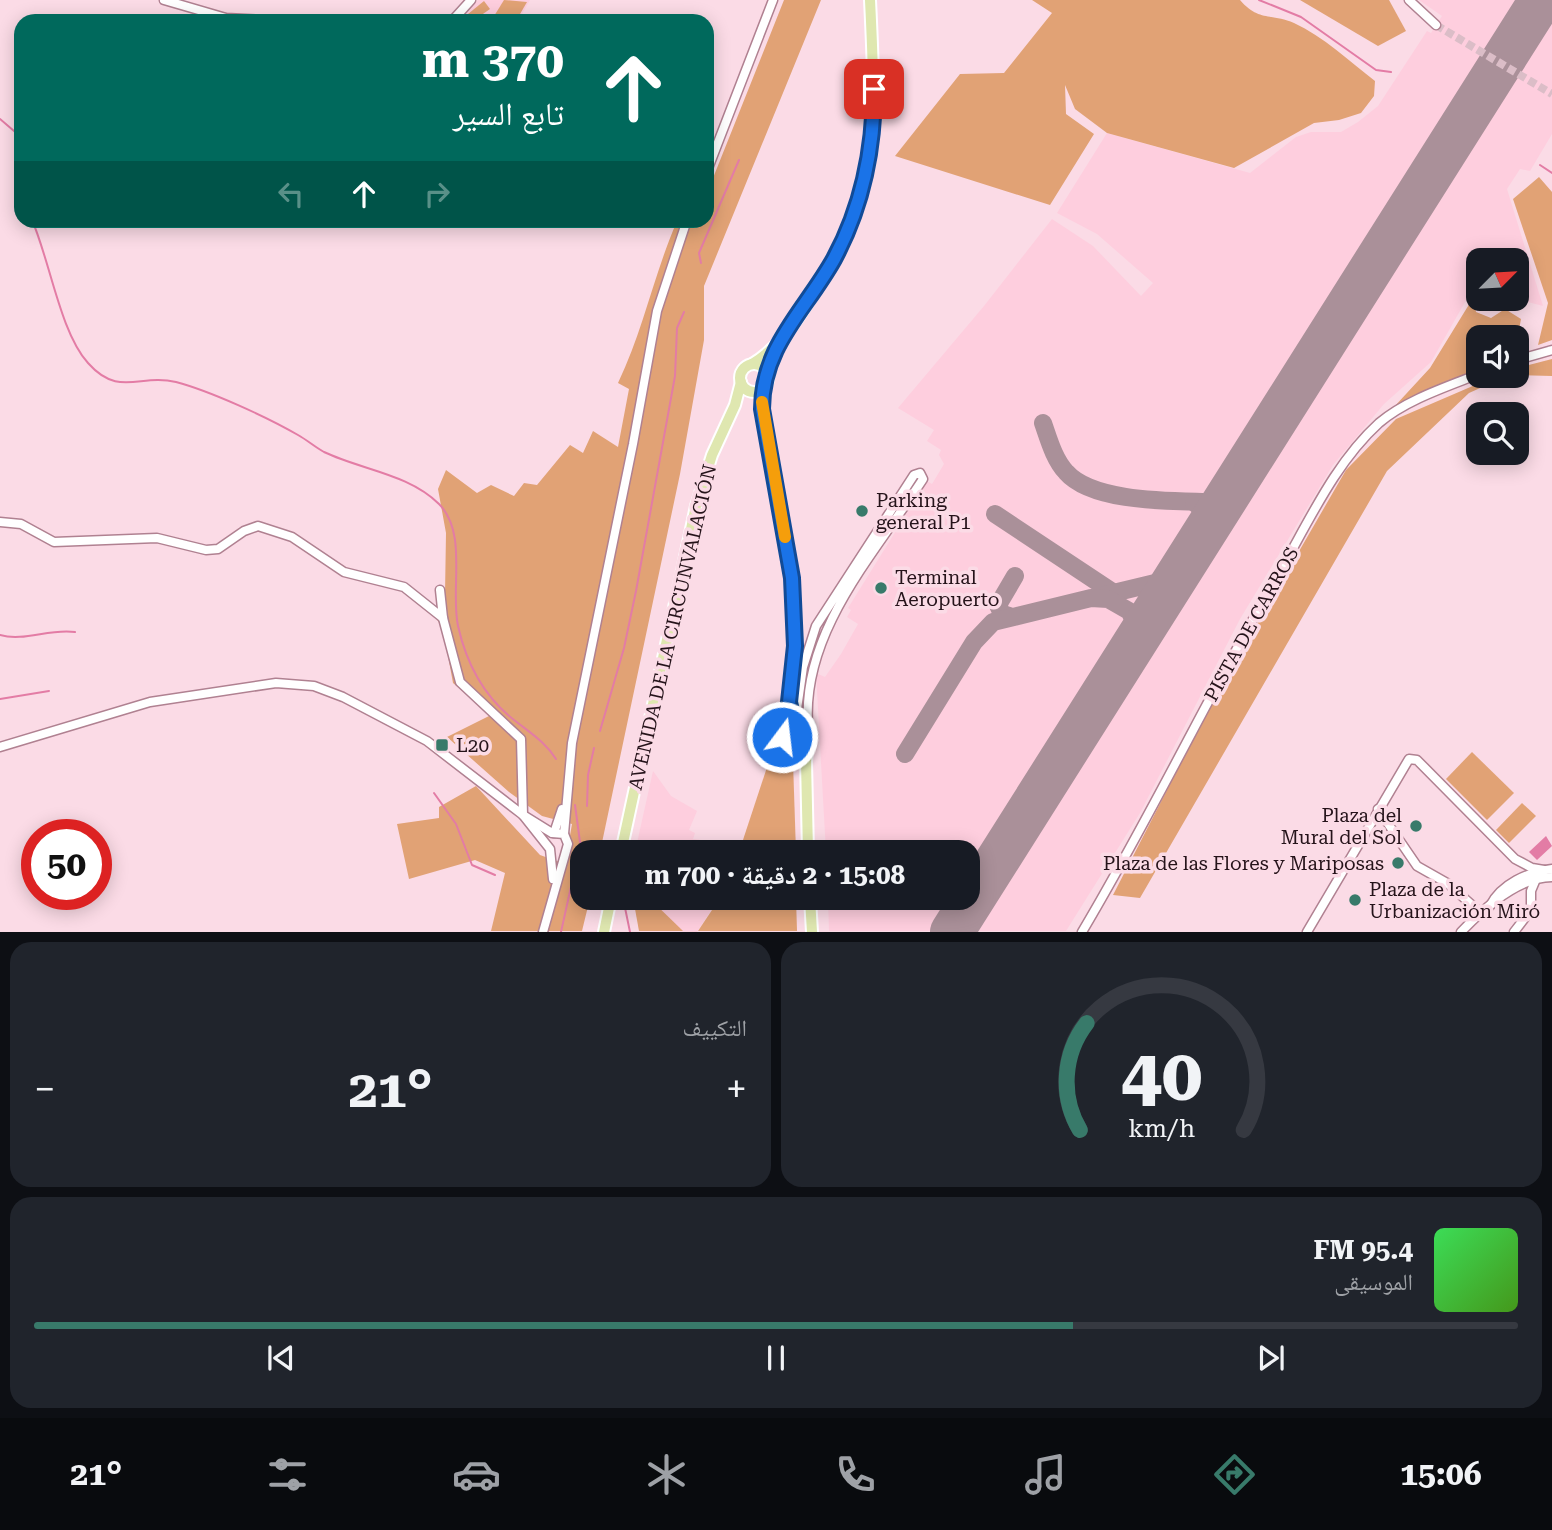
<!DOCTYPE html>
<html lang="ar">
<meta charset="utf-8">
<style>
:root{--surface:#171b24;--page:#20242c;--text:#f1f3f6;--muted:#9ea1a6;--line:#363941;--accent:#387a6a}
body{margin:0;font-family:"Roboto Serif","Noto Naskh Arabic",serif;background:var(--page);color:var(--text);direction:rtl;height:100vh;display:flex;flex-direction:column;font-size:26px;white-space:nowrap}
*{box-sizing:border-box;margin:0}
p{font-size:23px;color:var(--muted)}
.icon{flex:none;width:38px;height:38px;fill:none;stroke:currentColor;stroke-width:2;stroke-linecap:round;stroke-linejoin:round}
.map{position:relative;height:932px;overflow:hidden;direction:ltr}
.side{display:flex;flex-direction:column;gap:10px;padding:10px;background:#0d0f14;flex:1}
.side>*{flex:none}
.top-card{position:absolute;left:14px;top:14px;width:700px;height:214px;border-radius:21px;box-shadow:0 4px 18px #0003;direction:rtl;background:#00695c;color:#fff;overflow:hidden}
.needle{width:46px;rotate:66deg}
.tools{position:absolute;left:1466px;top:248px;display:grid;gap:14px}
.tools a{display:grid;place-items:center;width:63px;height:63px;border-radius:14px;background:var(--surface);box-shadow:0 4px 18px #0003;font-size:35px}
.speed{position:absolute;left:21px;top:819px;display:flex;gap:14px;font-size:35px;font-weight:700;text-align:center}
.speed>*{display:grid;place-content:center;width:91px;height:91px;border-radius:50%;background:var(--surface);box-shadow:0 4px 18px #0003;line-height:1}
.speed .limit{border:10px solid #d22;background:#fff;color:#111}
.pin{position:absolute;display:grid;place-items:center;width:60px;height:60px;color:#fff;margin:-30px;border-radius:14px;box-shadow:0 4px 10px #0006}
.me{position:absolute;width:77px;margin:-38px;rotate:15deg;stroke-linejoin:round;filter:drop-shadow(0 0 5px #0008)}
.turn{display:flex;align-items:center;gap:24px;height:147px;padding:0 35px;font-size:32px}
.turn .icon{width:91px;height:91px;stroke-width:2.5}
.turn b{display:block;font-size:49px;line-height:60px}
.lanes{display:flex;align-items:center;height:66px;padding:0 35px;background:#0003;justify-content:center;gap:35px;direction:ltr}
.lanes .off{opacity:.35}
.big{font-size:52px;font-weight:700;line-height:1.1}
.side .tile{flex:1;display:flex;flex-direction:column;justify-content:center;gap:10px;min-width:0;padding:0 24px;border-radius:21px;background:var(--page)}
.side .dial{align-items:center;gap:0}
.dial svg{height:182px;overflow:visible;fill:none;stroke:var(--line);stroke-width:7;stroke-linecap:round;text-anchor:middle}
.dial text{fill:var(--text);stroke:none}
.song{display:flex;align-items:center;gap:21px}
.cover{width:84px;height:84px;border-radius:10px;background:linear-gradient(135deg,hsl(130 70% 55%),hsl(100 70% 35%))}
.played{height:7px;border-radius:4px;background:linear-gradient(90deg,var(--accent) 70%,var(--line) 70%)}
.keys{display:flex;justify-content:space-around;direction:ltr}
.heat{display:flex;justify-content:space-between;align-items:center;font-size:38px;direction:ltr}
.side .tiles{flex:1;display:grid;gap:10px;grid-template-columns:1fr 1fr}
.tile:last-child{grid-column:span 2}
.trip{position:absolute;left:570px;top:840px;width:410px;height:70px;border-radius:21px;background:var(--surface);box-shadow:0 4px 18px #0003;font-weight:700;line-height:70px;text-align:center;direction:rtl}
.menu{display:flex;height:112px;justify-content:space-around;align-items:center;background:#090b0e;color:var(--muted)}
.menu .icon{width:49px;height:49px}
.menu .current{color:var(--accent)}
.menu b{font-size:32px;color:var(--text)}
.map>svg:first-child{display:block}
.built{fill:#fecede}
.green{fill:#e1a275}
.water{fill:#e37ca5}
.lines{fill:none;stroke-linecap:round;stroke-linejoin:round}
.stream{stroke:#e37ca5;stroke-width:2}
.taxiway{stroke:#aa9099;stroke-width:18}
.runway{stroke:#aa9099;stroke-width:44}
.minor-tunnel{stroke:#dbbdc7;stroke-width:8;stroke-dasharray:8 4;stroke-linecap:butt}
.minor-casing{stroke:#b08191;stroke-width:11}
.major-casing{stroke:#fff;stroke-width:14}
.minor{stroke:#fff;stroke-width:8}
.major{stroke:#dfe7b0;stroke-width:10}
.route-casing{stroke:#114b97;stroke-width:18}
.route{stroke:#1a73e8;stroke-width:12}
.slow{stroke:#f59e0b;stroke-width:12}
.poi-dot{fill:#387a6a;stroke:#fbdbe6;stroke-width:2.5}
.labels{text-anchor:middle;stroke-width:7;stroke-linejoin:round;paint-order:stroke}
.poi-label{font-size:19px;fill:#25131a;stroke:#fbdbe6;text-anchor:start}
.street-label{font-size:19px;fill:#25131a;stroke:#fbdbe6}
</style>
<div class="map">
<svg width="1552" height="932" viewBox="0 0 1552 932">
<rect width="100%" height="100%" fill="#fbdbe6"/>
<!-- built -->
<g class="built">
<polygon points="478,0 530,0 518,21 459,21"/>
<polygon points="1419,0 1552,0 1552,134 1530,171 1520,169 1507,189 1543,306 1516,299 1517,261 1479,261 1479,289 1473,288 1431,362 1384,404 1333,465 1240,619 1140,813 1066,931 829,931 828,898 968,898 968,852 826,852 816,673 825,677 841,654 858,624 847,617 851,610 848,608 927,481 932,484 944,464 939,455 941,450 927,441 934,430 898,408 984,306 1052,219 1093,246 1141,296 1153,283 1097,234 1057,213 1107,133 1250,173 1296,137 1311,132 1341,132 1358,122 1378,106 1427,31 1431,33 1442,16"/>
<polygon points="653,771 671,796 697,811 689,830 695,833 693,839 740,845 737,852 635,852"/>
<polygon points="644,898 719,898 697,932 678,931"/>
</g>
<!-- green -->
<g class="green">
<polygon points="504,0 527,2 516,21 491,21"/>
<path d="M 784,0 L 821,0 L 704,286 L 704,340 L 680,474 L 600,852 L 583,852 L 583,898 L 590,898 L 582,931 L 491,931 L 505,873 L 475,860 L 409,879 L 397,824 L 439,818 L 439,807 L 476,786 L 540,855 L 565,864 L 572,824 L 542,816 L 509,792 L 447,737 L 491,715 L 453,683 L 443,629 L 433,613 L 445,594 L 446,533 L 438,489 L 446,470 L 477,493 L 491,485 L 514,496 L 524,483 L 537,485 L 570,445 L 583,453 L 593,431 L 618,447 L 629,389 L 618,383 C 643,331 654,274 677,221 L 707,220 L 707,193 Z"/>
<path d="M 1032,0 L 1240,0 C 1259,22 1271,13 1294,23 C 1323,36 1350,62 1375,81 L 1374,96 L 1361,113 L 1339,120 L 1314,123 L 1234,168 L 1107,133 L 1075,109 L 1065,85 L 1066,114 L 1094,134 L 1050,205 L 895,156 L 960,74 L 1004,73 L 1052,13 Z"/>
<polygon points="1300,0 1389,0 1406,31 1378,46"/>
<polygon points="484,1 490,9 473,21 468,14"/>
<polygon points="1539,177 1552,192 1552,340 1538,345 1548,303 1513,199"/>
<polygon points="1473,298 1476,312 1491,318 1505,309 1521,319 1517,341 1517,338 1479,338 1479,371 1394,407 1430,368"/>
<polygon points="1552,359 1552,376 1517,375 1517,368"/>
<polygon points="1496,376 1507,376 1469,393 1387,471 1140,898 1113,895 1217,693 1346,470 1396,419"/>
<polygon points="776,740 793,762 796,852 739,852"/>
<polygon points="1472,752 1514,793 1487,820 1446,779"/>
<polygon points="1522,803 1536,816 1509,843 1496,830"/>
<polygon points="633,898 649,898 683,931 639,931"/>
<polygon points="720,898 796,898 797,931 698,931"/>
</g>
<!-- water -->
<polygon class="water" points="1546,836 1552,846 1537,860 1529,852"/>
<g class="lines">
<!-- stream -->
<g class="stream">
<polyline points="1259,0 1301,17 1376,70 1391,72"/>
<polyline points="0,119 21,137"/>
<polyline points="1540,165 1552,173"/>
<path d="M 32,220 C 50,261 60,332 88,363 C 119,398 140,373 176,382 C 210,391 267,417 298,435 C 307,440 315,447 324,452 C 362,470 409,474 439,504 C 468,533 450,589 458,626 C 467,666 485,699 518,723 C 532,734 546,743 556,759"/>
<polyline points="701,263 699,253 739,160"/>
<path d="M 0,635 C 24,642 50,628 75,632"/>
<polyline points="0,699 49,691"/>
<polyline points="600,731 624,648 636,591 675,376 677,328 684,312"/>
<polyline points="434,793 456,824 472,865 495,875"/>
<polyline points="575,805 580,842 593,852"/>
<polyline points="587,806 588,775 594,748"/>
<polyline points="623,898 630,932"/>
<polyline points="561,932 578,855"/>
</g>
<!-- taxiway -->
<g class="taxiway">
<path d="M 1043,423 C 1049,440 1054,459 1066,472 C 1092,502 1169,501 1206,502 L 1224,496 L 1233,486"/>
<polyline points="1194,502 1204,511 1206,527"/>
<polyline points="995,514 1114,593"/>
<polyline points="1105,595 1155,583 1180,569"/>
<polyline points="1009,616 1002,614 998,605 1015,576"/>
<polyline points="905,754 974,642 993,622 1091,598 1108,599 1129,611 1134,620 1130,648"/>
</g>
<!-- runway -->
<polyline class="runway" points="952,932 1541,0"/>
<!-- minor-tunnel -->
<polyline class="minor-tunnel" points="1436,25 1552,94"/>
<defs>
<g id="minor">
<polyline points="164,0 226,18 285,21"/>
<polyline points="1409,0 1436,25"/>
<polyline points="452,21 471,0"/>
<polyline points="707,171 773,0"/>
<polyline points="1517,360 1552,350"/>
<polyline points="0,522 21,524 54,542 157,538 206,550 218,549 244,531 258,526 292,537 344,572 404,587 443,618"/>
<polyline points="440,590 443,618 460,682 521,739 523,815 550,849 553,879"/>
<path d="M 796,716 L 803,667 L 816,626 L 914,475 L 920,473 L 923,479 C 875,553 802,631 808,724"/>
<polyline points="0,747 150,702 276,683 314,686 343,697 427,741 523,815 552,833 564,834 568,844 543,932"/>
<polyline points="1378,809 1417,866 1447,883 1481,913"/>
<polyline points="554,833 562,809"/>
<polyline points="564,834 572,743 633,444 657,311 687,220"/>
<path d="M 1490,906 C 1501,884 1528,872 1552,869"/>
<path d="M 1082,932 C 1153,813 1212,688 1282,568 C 1310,519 1336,462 1379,423 C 1406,400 1446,387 1479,374"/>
<polyline points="1307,932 1409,759 1417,760 1515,859 1532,868 1544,870"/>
<path d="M 1461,932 C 1483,909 1519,877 1552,877"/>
<polyline points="1514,932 1531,910 1531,891 1536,879"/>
</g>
<g id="major">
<path d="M 752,364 C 779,348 798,319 814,293 C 879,185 876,121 870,0"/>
<circle cx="754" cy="378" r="14"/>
<polyline points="763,388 762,409 791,578 795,646 789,702 792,716"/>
<circle cx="795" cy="731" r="15"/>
<polyline points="621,852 696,506 712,455 735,405 741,382"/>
<polyline points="808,852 806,761 809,736"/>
<polyline points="810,898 812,932"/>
<polyline points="604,932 611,898"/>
</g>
</defs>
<!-- minor casing -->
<use href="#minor" class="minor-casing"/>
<!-- major casing -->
<use href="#major" class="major-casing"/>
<!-- minor -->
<use href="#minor" class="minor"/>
<!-- major -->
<use href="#major" class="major"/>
</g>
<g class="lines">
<defs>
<path id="route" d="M 782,737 L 782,724 L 792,716 L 789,702 L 795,646 L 792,578 L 762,409 C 762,346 805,311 834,259 C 862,207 874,148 874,89"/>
</defs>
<!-- route casing -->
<use href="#route" class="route-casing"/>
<!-- route -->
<use href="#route" class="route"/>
<!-- slow -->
<polyline class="slow" points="762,402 785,537"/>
</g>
<!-- markers -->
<g class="poi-dot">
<circle cx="862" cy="511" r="7"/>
<circle cx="881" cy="588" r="7"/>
<rect x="435" y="738" width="14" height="14" rx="3.5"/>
<circle cx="1416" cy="826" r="7"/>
<circle cx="1398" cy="863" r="7"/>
<circle cx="1355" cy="900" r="7"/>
</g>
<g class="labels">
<!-- poi labels -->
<g class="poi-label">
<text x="876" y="507">Parking<tspan x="876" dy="22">general P1</tspan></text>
<text x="895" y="584">Terminal<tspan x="895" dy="22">Aeropuerto</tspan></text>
<text x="456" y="752">L20</text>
<text x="1402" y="822" text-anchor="end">Plaza del<tspan x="1402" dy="22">Mural del Sol</tspan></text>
<text x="1384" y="870" text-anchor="end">Plaza de las Flores y Mariposas</text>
<text x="1369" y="896">Plaza de la<tspan x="1369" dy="22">Urbanización Miró</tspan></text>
</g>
<!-- street labels -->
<g class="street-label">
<text transform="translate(1251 624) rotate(-61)" y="7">PISTA DE CARROS</text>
<text transform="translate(672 627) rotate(-77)" y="7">AVENIDA DE LA CIRCUNVALACIÓN</text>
</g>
</g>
</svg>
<div class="tools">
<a><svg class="needle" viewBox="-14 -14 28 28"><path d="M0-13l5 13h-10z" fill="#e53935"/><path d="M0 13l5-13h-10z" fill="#9ea1a6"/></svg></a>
<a><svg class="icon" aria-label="sound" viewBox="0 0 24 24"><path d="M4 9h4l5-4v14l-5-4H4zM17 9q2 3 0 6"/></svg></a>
<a><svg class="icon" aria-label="search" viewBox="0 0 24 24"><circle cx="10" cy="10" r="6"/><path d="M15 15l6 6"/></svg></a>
</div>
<div class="speed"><div class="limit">50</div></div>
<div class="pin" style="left:874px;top:89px;background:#d93025"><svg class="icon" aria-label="arrive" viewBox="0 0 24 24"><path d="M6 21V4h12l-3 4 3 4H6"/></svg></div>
<svg class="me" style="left:782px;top:737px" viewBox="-20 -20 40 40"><circle r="17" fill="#1a73e8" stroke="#fff" stroke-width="3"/><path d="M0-11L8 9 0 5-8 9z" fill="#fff"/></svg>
<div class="trip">15:08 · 2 دقيقة · 700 m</div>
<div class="top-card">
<div class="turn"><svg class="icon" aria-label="ahead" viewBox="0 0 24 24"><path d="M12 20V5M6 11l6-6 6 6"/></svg><div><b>370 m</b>تابع السير</div></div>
<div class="lanes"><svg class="icon off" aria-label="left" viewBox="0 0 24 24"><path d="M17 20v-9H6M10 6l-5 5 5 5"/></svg><svg class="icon" aria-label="ahead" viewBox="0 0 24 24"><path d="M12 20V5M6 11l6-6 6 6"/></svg><svg class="icon off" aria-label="right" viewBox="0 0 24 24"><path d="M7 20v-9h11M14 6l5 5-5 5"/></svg></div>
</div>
</div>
<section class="side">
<div class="tiles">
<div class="tile dial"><svg viewBox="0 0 100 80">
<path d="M14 69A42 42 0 1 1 86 69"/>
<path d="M14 69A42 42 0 0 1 17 22" stroke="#387a6a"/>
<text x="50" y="56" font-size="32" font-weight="700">40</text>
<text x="50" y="72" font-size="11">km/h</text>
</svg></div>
<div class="tile"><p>التكييف</p>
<div class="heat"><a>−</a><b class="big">21°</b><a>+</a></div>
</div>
<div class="tile">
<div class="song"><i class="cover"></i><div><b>95.4 FM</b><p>الموسيقى</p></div></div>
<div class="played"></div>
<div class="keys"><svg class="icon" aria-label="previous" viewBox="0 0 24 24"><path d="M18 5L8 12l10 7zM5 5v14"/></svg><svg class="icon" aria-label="pause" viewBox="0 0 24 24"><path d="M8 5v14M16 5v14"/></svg><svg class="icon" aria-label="next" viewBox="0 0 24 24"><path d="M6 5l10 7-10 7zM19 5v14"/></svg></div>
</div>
</div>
</section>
<nav class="menu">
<b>15:06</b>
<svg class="icon current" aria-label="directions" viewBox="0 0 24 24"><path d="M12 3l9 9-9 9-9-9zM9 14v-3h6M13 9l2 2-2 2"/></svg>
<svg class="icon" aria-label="music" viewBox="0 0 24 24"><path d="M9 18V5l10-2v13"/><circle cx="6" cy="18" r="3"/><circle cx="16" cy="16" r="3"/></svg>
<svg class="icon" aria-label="phone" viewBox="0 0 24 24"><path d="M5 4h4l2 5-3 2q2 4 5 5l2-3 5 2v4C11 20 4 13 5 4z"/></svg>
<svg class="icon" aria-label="climate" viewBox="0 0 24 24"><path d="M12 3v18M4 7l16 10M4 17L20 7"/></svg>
<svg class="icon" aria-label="car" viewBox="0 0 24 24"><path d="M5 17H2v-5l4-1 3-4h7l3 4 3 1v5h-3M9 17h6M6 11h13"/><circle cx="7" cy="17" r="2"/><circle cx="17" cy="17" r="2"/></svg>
<svg class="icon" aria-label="filters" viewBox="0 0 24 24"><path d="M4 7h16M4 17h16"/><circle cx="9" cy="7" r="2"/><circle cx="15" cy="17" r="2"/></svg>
<b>21°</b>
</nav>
